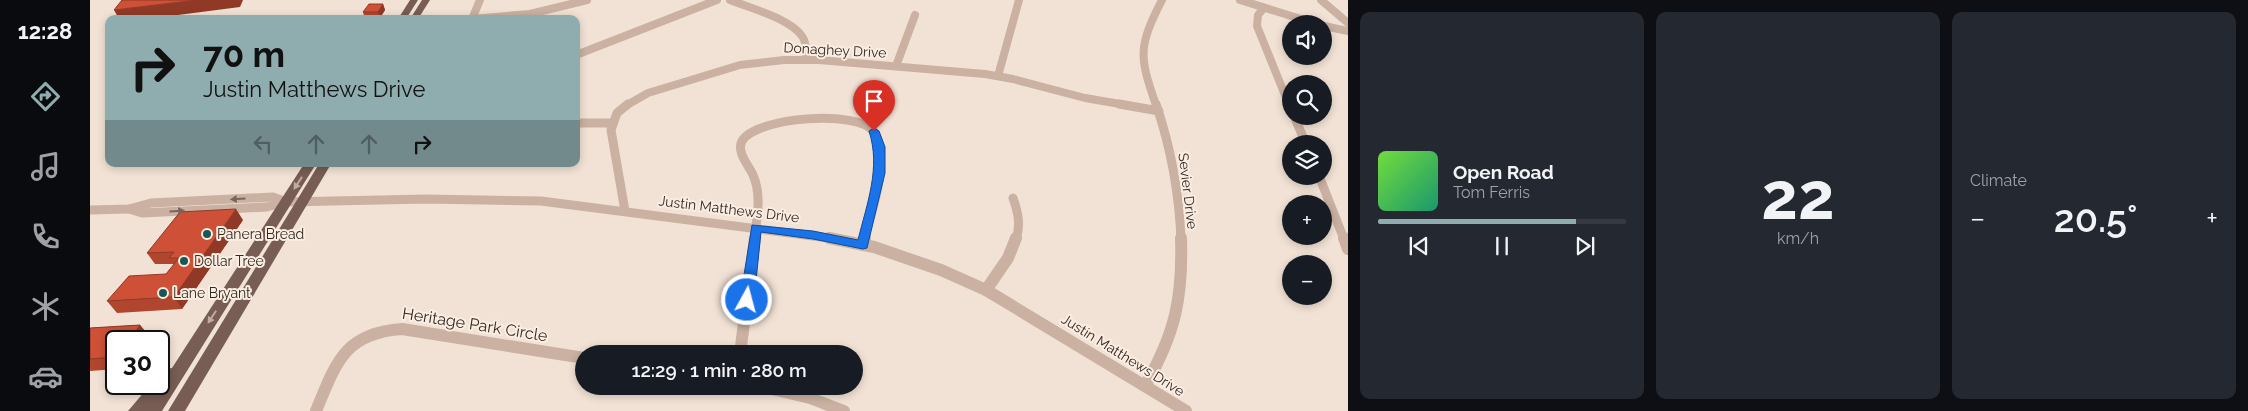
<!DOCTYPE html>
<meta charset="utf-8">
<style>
:root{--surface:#171b24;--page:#242831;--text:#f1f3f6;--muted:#9ea1a6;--line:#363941;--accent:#8fadae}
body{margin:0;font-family:Raleway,sans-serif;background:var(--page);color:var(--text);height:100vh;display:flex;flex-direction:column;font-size:19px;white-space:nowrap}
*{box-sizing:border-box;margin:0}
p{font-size:16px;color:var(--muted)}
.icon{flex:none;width:28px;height:28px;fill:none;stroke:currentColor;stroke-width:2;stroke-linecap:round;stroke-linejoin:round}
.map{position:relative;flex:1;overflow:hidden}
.drawer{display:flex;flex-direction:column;gap:12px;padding:12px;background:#0d0f14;width:900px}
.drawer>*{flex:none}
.top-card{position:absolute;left:15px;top:15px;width:475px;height:152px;border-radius:10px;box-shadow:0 2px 8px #0003;background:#8fadae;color:#111;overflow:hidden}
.buttons{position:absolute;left:1192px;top:15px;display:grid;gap:10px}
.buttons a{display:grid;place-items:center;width:50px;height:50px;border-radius:50%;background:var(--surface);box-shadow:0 2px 8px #0003;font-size:25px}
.speed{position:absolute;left:15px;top:330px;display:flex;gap:10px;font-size:25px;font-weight:700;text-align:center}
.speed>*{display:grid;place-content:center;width:65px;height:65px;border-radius:50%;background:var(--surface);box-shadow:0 2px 8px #0003;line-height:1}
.speed .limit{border:2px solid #111;border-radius:8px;background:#fff;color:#111}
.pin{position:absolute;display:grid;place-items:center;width:42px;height:42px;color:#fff;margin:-51px -21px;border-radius:50% 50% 50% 0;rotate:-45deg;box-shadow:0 0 5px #0007}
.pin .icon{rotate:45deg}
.me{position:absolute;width:55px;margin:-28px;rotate:7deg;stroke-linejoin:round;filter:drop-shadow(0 0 4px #0008)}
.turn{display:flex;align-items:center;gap:18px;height:105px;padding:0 15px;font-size:22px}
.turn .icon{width:65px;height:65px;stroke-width:2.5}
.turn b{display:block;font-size:35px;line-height:42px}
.lanes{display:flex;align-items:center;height:48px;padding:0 15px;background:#0003;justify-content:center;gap:25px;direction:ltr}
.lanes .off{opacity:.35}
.big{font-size:38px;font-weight:600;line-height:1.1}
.drawer .tile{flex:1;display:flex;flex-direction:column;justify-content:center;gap:8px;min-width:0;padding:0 18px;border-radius:10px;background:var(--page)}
.drawer .dial{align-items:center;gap:0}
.dial b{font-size:65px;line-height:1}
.song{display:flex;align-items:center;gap:15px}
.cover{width:60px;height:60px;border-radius:8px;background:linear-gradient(135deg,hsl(100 70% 55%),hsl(160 70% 35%))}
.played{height:5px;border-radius:2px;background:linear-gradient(90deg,var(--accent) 80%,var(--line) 80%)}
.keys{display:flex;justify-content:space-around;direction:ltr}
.heat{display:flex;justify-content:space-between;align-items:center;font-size:28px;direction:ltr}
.drawer .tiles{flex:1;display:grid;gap:12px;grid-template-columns:repeat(3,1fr)}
.trip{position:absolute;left:485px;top:345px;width:288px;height:50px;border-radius:25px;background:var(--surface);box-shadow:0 2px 8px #0003;font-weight:600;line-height:50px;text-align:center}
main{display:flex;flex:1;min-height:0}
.tab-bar{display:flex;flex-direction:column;width:90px;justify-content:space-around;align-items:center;background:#090b0e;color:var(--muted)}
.tab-bar .icon{width:35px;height:35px}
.tab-bar .active{color:var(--accent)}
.tab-bar b{font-size:22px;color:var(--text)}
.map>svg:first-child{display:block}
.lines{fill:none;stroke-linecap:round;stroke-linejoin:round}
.minor-far2{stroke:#cab1a1;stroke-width:8}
.minor-far1{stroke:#cab1a1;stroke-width:9}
.minor{stroke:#cab1a1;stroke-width:12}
.major{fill:#775d54;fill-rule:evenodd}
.wall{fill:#b1462f}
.shaded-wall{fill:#903926}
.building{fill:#ce5137;stroke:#903926}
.oneway{fill:#bfaca2}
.oneway2{fill:#78665c}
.route{fill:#1a73e8;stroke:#114b97}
.poi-dot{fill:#175857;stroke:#faede1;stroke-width:2}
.labels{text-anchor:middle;stroke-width:4;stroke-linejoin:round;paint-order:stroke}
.street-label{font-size:14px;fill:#342824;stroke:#faede1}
.poi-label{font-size:14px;fill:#342824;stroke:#faede1;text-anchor:start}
.near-street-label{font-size:16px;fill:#342824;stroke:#faede1}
</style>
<main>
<nav class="tab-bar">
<b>12:28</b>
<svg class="icon active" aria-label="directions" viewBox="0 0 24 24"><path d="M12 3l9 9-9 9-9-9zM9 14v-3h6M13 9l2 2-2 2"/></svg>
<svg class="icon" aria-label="music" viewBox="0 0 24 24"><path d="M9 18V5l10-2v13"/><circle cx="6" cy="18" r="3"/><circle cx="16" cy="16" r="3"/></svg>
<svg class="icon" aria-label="phone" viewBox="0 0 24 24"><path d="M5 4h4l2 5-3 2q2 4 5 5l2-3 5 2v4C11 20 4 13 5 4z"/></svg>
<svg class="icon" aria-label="climate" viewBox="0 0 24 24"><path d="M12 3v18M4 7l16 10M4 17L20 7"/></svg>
<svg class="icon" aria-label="car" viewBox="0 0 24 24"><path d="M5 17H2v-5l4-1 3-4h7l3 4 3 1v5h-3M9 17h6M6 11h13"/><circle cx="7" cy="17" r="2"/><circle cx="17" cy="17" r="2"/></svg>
</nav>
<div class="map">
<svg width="1258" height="411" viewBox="0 0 1258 411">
<rect width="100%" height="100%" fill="#f2e2d5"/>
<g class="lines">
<!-- minor-far2 -->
<g class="minor-far2">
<path d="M 640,0 C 660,8 699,18 712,36 C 717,43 716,51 716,59"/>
<polyline points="1150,0 1227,24"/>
<polyline points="1231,0 1258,23"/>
<polyline points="1174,8 1168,15 1167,26 1199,105"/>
<polyline points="381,19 440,14 497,0"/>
<polyline points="382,19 390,0"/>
<polyline points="1234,26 1258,31"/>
<polyline points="486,55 627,0"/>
<polyline points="806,66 825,15"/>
<polyline points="908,76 929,0"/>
<polyline points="537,105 558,93 650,65 694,60 729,60 895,74 923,79 995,98 1036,105"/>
<path d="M 1066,105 C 1049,56 1048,47 1072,0"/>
</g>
<!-- minor-far1 -->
<g class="minor-far1">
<polyline points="1029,104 1069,111"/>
<path d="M 1066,104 C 1081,148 1089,193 1091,239"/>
<polyline points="1199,104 1201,109"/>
<polyline points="1204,116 1216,144"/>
<polyline points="486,123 522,123"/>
<polyline points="1229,176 1254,239"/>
<path d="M 923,198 C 928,212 931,225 926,239"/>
<polyline points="39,209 52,213 177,207 196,202 336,199 451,201 746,239"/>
<polyline points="0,210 39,209 61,203 183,197 196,202"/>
<polyline points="535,211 521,130 527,113 538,104"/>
<path d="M 664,239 C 667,219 672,195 663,175 C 659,166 646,152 652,141 C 665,117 769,109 784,132 C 801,157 782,212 774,239"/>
</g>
<!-- minor -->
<g class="minor">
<polyline points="739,238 784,247 851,270 896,290 1096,411"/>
<polyline points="1254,238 1258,249"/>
<polyline points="773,245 775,238"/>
<polyline points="896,290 918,258 926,238"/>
<polyline points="650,354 665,238"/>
<polyline points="669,386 720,398 754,411"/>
<path d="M 1055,386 C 1085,334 1093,298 1091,238"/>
<path d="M 226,411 C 246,363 254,333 312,329 L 494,358"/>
</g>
<!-- major -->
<g class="major">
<polygon points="320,0 328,0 316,19 308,19"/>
<polygon points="332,0 340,0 328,19 320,19"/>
<polygon points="214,164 226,164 72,411 38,411 61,384 69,384 69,375 74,369 82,368"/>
<polygon points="229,164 241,164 95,411 78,411"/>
</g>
</g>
<!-- wall -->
<g class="wall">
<polygon points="293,4 295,10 290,18 275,19 273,12"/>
<polygon points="139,164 154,164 140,165"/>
<polygon points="153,220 92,309 27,313 17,301 76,274 84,265 83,264 65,264 57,253"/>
<polygon points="50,325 60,337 57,341 26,341 26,369 0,371 0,328"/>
</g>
<!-- shaded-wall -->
<g class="shaded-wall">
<polygon points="107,0 153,0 150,7 57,19 29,19 24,10"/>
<polygon points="293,4 295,10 290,18 288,12"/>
<polygon points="146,209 153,220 92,309 84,297"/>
<polygon points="50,325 60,337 57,341 39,341"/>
</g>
<!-- building -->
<g class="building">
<polygon points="32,0 107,0 24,10"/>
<polygon points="279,4 293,4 288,12 273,12"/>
<polygon points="146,209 84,297 17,301 39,276 76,274 89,258 79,258 84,252 57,253 90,212"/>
<polygon points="50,325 39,341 26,341 26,357 0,359 0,328"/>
</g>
<!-- one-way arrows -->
<defs><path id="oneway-solid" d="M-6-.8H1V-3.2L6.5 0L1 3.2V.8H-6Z" transform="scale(1.25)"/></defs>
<g class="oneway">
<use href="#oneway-solid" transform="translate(208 183) rotate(123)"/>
<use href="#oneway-solid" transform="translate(122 317) rotate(123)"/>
</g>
<g class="oneway2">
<use href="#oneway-solid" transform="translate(148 199) rotate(177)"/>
<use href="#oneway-solid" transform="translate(87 211) rotate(-3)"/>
</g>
<!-- route -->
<path class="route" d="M 784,128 L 789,131 L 795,147 L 795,173 L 777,248 L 773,249 L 723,239 L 671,232 L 664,300 L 662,303 L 652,303 L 650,300 L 662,225 L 723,231 L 768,240 C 777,203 791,168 779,131 Z"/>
<!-- markers -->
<g class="poi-dot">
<circle cx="117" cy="234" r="5"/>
<circle cx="94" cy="261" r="5"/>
<circle cx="73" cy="293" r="5"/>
</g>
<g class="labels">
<!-- street labels -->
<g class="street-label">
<text transform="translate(745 50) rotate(3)" y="5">Donaghey Drive</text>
<text transform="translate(1098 191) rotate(83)" y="5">Sevier Drive</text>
<text transform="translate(639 209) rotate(7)" y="5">Justin Matthews Drive</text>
<text transform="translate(1033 355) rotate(32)" y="5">Justin Matthews Drive</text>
</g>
<!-- poi labels -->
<g class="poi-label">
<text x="127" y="239">Panera Bread</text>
<text x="104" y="266">Dollar Tree</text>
<text x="83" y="298">Lane Bryant</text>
</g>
<!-- near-street labels -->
<g class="near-street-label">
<text transform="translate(385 324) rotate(9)" y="6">Heritage Park Circle</text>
</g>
</g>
</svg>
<div class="buttons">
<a><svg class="icon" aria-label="sound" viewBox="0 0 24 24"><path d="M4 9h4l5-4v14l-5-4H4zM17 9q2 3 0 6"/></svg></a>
<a><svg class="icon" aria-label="search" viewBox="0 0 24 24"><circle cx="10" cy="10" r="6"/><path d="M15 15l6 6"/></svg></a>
<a><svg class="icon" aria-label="layers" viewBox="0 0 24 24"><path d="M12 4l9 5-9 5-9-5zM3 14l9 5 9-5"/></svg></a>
<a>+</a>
<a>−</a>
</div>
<div class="speed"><div class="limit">30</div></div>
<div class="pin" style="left:784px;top:131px;background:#d93025"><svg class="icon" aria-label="arrive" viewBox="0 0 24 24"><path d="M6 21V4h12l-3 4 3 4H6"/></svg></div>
<svg class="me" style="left:657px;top:300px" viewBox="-20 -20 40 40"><circle r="17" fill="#1a73e8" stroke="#fff" stroke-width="3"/><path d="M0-11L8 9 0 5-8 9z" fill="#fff"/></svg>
<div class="trip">12:29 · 1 min · 280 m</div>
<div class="top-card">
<div class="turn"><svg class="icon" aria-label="right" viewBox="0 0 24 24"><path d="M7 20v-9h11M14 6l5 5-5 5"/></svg><div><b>70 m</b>Justin Matthews Drive</div></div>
<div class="lanes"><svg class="icon off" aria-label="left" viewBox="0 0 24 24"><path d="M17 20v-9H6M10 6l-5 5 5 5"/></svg><svg class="icon off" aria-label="ahead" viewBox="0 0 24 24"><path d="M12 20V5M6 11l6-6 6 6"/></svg><svg class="icon off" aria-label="ahead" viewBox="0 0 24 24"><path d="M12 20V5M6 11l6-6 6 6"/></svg><svg class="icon" aria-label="right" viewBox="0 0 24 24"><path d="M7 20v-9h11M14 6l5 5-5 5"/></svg></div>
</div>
</div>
<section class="drawer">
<div class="tiles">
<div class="tile">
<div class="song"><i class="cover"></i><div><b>Open Road</b><p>Tom Ferris</p></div></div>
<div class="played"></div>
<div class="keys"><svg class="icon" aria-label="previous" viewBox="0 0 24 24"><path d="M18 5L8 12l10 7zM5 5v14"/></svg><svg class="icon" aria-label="pause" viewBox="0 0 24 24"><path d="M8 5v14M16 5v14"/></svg><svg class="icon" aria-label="next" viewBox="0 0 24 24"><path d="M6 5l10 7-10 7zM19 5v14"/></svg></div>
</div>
<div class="tile dial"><b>22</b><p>km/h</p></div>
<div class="tile"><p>Climate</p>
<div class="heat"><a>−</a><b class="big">20.5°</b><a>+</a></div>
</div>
</div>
</section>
</main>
